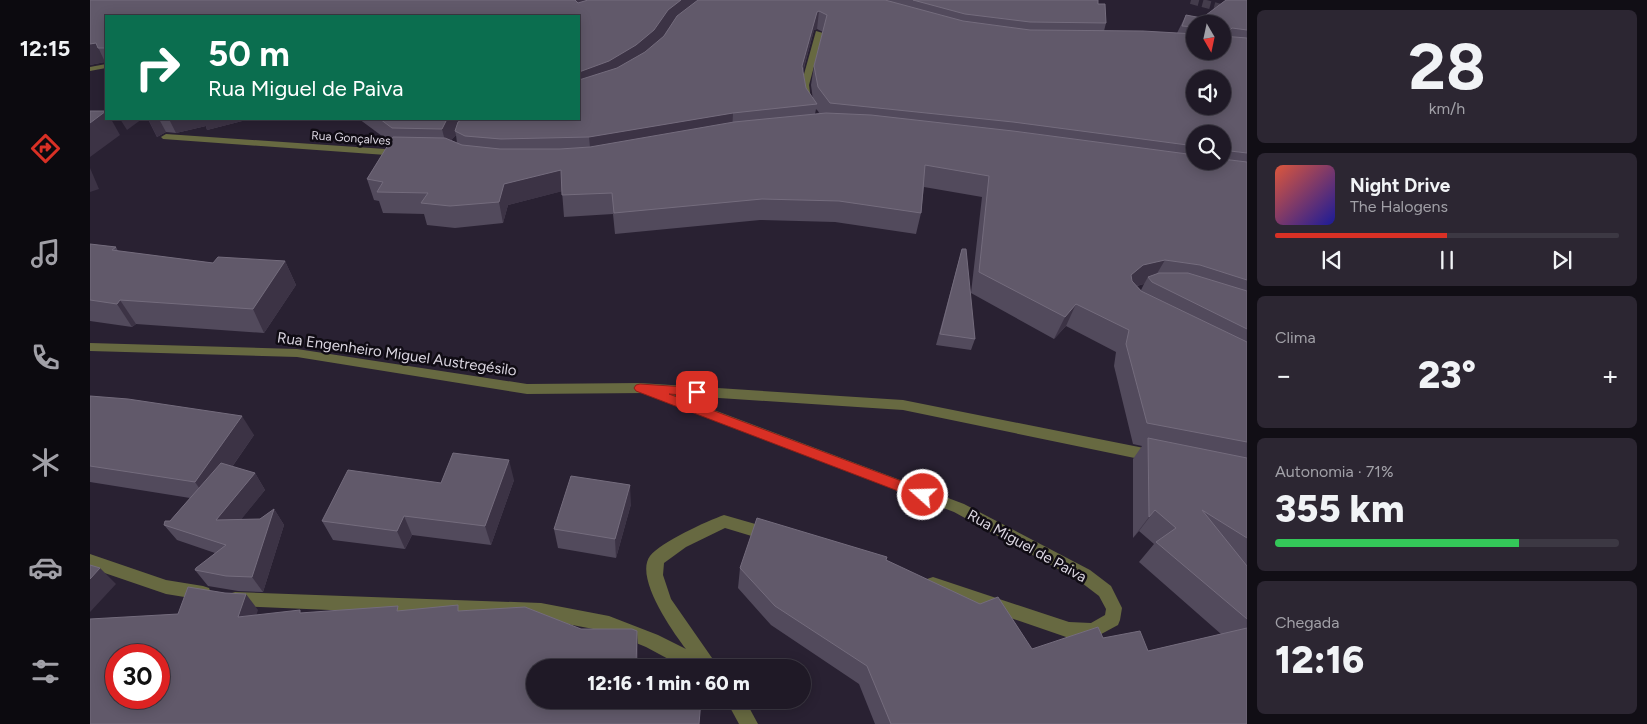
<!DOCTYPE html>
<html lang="pt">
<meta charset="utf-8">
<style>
:root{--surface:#1f1926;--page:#2c2632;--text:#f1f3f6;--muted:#a1a0a7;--line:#3c3843;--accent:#d93025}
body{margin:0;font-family:Figtree,sans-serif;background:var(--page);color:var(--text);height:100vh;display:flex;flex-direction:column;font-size:19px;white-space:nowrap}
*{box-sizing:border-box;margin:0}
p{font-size:16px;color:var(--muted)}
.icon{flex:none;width:28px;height:28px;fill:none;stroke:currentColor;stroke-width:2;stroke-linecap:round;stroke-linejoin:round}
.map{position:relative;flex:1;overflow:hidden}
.sheet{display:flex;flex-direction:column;gap:10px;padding:10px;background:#110e15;width:400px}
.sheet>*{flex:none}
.top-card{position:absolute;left:15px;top:15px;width:475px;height:105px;border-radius:0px;box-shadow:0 2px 12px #0003,0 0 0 1px var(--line);background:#0b6e4f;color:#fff;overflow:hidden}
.needle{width:32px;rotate:171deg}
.tools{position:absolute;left:1096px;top:15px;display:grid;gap:10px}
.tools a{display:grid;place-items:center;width:45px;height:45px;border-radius:50%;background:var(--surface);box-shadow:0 2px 12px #0003,0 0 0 1px var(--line);font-size:25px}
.speed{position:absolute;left:15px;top:644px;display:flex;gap:10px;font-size:25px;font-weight:700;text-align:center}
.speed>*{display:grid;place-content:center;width:65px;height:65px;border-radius:50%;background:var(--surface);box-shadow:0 2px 12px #0003,0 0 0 1px var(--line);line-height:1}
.speed .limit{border:8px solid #d22;background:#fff;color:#111}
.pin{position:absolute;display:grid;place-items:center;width:42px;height:42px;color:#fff;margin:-21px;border-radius:10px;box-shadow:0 2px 8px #0006}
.me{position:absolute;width:55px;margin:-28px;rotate:290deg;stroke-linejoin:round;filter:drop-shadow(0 0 4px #0008)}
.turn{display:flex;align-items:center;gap:18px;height:105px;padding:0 20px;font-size:22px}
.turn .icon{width:65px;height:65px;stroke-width:2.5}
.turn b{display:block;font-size:35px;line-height:42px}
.big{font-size:38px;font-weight:800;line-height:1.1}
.sheet .widget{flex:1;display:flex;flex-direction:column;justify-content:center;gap:8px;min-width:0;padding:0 18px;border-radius:8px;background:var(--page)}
.sheet .dial{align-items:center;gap:0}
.dial b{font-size:65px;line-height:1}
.song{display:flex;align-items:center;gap:15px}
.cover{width:60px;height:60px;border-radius:8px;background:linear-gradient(135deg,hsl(10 70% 55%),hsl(240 70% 35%))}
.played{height:5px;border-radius:2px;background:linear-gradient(90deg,var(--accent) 50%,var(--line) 50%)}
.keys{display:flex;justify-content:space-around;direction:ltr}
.heat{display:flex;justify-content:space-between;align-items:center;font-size:28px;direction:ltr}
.charge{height:8px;border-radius:4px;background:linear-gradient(90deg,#34c759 71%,var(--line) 0)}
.trip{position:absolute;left:436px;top:659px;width:285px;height:50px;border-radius:25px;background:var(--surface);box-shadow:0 2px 12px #0003,0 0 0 1px var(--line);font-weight:800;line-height:50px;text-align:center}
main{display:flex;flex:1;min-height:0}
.tab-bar{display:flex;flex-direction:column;width:90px;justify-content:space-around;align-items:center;background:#0c0a0f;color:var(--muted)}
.tab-bar .icon{width:35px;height:35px}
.tab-bar .current{color:var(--accent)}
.tab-bar b{font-size:22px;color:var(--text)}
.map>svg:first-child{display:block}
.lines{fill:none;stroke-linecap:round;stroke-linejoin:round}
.major-tunnel{stroke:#443c4c;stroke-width:8;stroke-dasharray:8 4;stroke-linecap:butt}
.minor{fill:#676941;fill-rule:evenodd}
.wall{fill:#524a5c;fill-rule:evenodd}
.shaded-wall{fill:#3c3345}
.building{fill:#61596a;stroke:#746c7d;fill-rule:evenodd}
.route{fill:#d93025;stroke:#8d1f18}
.labels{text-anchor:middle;stroke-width:5;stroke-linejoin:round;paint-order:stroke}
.far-street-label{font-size:12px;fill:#dbd6e1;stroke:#100c14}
.street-label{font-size:15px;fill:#dbd6e1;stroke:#100c14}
</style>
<main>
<nav class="tab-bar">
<b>12:15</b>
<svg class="icon current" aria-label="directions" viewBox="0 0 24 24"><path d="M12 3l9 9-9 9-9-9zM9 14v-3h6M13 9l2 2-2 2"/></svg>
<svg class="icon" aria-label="music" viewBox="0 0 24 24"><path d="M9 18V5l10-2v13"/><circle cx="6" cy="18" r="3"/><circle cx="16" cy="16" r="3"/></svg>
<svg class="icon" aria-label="phone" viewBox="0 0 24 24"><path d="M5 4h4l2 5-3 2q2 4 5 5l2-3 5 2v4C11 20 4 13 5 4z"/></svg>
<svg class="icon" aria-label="climate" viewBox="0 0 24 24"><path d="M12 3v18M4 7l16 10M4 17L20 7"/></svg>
<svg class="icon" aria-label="car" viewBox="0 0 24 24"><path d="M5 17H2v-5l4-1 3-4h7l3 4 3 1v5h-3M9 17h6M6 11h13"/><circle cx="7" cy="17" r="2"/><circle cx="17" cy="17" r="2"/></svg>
<svg class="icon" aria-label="filters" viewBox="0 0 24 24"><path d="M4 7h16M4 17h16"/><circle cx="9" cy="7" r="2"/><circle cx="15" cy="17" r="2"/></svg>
</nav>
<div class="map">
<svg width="1157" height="724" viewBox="0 0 1157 724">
<rect width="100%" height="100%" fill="#292132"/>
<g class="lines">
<!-- major-tunnel -->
<polyline class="major-tunnel" points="1101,0 1157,15"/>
<!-- minor -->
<g class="minor">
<polygon points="726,31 733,33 719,85 721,100 717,103 713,100 711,85"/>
<polygon points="16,64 16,68 0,71 0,67"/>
<polygon points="76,134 310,150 315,153 310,156 73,139 71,137"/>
<polygon points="0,343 207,349 437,384 550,383 813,400 1064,450 1069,452 1071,456 1069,460 1064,462 813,410 584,395 874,504 1000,570 1021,586 1032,608 1030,620 1028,625 1002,639 979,638 843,591 837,589 835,584 837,579 843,577 979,622 1001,623 1015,615 1016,609 1009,596 988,580 864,512 557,395 556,393 437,394 207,357 0,351"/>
<path d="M 634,515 L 683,529 L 686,534 L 683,539 L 678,541 L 635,528 L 596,547 L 574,563 L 573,575 L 581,599 L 629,668 L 595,668 L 556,647 L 519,632 L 451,619 L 145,606 L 139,604 L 137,599 L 139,594 L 145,592 L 451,603 L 519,616 L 568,635 L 596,649 C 583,632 544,577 560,556 C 571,542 617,521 634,515 Z"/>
<polygon points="0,554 76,580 113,586 119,588 121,593 119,598 113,600 76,594 0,568"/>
<polygon points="636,700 655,700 668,724 649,724"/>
</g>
</g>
<!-- wall -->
<g class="wall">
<path d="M 0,0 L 1008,0 L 1008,4 L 1016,23 L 1014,31 L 1087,33 L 1096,15 L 1112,18 L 1157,0 L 1157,724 L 785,724 L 769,684 L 681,625 L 648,588 L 650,568 L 796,560 L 942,649 L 1013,638 L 1058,651 L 1131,634 L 1049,562 L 1064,544 L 1049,531 L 1043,538 L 1043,459 L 1052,446 L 1043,444 L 1024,366 L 1026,352 L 976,326 L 964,339 L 881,293 L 892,197 L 834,187 L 831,213 L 826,234 L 745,222 L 670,220 L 525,234 L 523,214 L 474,217 L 472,191 L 418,205 L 413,223 L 365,228 L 337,225 L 334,214 L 293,213 L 289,201 L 284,200 L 277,179 L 300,142 L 269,119 L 489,119 L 16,16 L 16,65 L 15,62 L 0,65 ZM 1105,24 L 1132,24 L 1132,51 L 1105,51 ZM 727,29 L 733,32 L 724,66 L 721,85 L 723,100 L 716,88 L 713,72 L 724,30 ZM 726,109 L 728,111 L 729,113 L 725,114 ZM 1105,134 L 1132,134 L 1132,161 L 1105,161 ZM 366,135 L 367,143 L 361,140 ZM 1054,284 L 1051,290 L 1047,286 Z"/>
<polygon points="58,119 160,119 117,130 116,126 86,133 76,132 67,137"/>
<polygon points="0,244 26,247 28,251 123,263 195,261 206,285 174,333 46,324 42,327 0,321"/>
<polygon points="872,249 885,339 881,350 846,345"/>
<polygon points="0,396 164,435 142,467 165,473 175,490 151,519 170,519 184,509 194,525 173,592 148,591 118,586 105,570 125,553 87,540 74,525 80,521 100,498 0,482"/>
<polygon points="424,480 401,545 322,535 315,549 243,540 232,521 351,483"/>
<polygon points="541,504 526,558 468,548 464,529"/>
</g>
<!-- shaded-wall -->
<g class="shaded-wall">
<polygon points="483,0 544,0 486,14"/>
<polygon points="591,0 609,0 609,5 578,29 565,49 489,92 489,72"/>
<polygon points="729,11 727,29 724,30 709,85 712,66 727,12"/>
<polygon points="6,43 15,62 0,65 0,44"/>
<polygon points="16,111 16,119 21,119 30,135 0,157 0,123"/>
<polygon points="643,113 642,133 501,158 499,137"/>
<polygon points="30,119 52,119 37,130"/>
<polygon points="58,119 69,119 76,132 67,137"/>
<polygon points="79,119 160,119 117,130 116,126 86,133"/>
<polygon points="357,119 412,119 365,131 366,135 362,139 357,149 352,129"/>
<polygon points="0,168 9,189 0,192"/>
<polygon points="471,170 473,191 418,205 413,223 409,202 414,184"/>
<polygon points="1075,260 1062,282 1061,282 1062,282 1058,277 1054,284 1041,287 1041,275 1053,265"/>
<polygon points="195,261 206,285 174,333 163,309"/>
<polygon points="30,300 46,324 42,327 27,304"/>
<polygon points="986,304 976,326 964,339 975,317"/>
<polygon points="152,416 164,435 118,501 105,482"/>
<polygon points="419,460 424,480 401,545 395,526"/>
<polygon points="165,473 175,490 138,536 126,520"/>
<polygon points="540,485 541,504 526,558 525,539"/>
<polygon points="184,509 194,525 173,592 162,577"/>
<polygon points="1065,510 1049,531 1043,538 1059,517"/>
<polygon points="314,516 322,535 315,549 307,531"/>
<polygon points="10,568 26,584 0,612 0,579"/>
<polygon points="156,594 168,610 161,632 148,617"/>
<polygon points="547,631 548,646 548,668 546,668"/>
</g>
<!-- building -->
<g class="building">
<polygon points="0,0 485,0 488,3 498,0 591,0 578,10 564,30 546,45 519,61 489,72 489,16 16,16 16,48 8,48 6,43 0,44"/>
<path d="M 608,0 L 795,0 L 873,21 L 940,30 L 1053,31 L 1105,34 L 1105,51 L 1132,51 L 1132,36 L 1157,38 L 1157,153 L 1132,150 L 1132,134 L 1105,134 L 1105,146 L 923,122 L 740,103 L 728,87 L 724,66 L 737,15 L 729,11 L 727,12 L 712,66 L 716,88 L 727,104 L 643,113 L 499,137 L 411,139 L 375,136 L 365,131 L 368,122 L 373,119 L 489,119 L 489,80 L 527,68 L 555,52 L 574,36 L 587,16 ZM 1105,79 L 1132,79 L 1132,106 L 1105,106 Z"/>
<polygon points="823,0 1008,0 1008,4 1015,4 1016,23 940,22 875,14"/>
<polygon points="1136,0 1157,0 1157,30 1142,28 1140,30 1132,30 1132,24 1105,24 1105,27 1092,26 1096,15 1112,18"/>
<polygon points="0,111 16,111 0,123"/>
<polygon points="736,113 781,115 923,131 1105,155 1105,161 1132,161 1132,159 1157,162 1157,280 1110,265 1075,260 1053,265 1041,275 1042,281 1051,291 1157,342 1157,442 1057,423 1036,344 1039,330 986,304 975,317 889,272 899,176 835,165 831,213 749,201 672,199 524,213 522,193 472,195 471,170 414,184 409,202 360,206 331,203 338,193 287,192 293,182 277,179 303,137 355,138 372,145 410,149 470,149 500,147 644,122"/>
<polygon points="290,119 357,119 352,129 302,128"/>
<polygon points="0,244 26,247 22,250 123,263 128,257 195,261 163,309 30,300 27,304 0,300"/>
<polygon points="872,249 876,249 885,339 850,334"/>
<polygon points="1069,273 1098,273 1157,291 1157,329 1062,282 1058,277"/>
<polygon points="0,396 38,399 152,416 105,482 0,466"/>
<polygon points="1058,438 1157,458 1157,538 1112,510 1157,566 1157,619 1066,542 1086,528 1065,510 1059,517"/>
<polygon points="363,453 419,460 395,526 314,516 307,531 232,521 258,470 351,483"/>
<polygon points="131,463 165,473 126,520 170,519 184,509 162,577 136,576 105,570 106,568 136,545 74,525 75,521 80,521"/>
<polygon points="481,476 540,485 525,539 464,529"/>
<polygon points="667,518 797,557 796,560 890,604 908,597 942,649 1008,627 1013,638 1050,631 1058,651 1157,628 1157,724 801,724 777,666 685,606 650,568"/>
<polygon points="0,565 10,568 0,579"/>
<path d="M 98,587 L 135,593 L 156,594 L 148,617 L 210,610 L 210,613 L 308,606 L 307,611 L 368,605 L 368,611 L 435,607 L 491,629 L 542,629 L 547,631 L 546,668 L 445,668 L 445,700 L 611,700 L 609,724 L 0,724 L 0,619 L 88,614 ZM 26,655 L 69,655 L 69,698 L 26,698 Z"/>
</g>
<!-- route -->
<polygon class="route" points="550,384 611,388 613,392 607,396 579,394 838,491 840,495 838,499 833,500 829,499 546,391 544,388 546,385"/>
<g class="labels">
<!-- far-street labels -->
<g class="far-street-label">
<text transform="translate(261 138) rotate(4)" y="4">Rua Gonçalves</text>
</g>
<!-- street labels -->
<g class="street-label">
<text transform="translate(307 354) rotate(8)" y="5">Rua Engenheiro Miguel Austregésilo</text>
<text transform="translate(937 546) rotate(29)" y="5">Rua Miguel de Paiva</text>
</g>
</g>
</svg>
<div class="tools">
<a><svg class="needle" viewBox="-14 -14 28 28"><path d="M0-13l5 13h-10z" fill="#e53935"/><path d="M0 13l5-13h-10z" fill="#a1a0a7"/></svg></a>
<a><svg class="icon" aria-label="sound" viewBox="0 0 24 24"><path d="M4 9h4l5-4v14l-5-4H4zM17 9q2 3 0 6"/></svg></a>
<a><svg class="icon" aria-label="search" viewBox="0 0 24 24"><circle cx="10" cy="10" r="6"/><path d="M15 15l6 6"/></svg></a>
</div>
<div class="speed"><div class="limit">30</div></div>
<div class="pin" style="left:607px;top:392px;background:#d93025"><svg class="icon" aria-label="arrive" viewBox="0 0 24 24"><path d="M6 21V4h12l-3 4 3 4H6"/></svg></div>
<svg class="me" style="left:833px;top:495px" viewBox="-20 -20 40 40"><circle r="17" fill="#d93025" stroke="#fff" stroke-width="3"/><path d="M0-11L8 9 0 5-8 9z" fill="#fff"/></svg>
<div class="trip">12:16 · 1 min · 60 m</div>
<div class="top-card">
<div class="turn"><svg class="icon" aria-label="right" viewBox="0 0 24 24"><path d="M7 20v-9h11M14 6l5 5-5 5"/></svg><div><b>50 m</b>Rua Miguel de Paiva</div></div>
</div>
</div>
<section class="sheet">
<div class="widget dial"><b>28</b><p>km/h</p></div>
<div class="widget">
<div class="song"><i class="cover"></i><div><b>Night Drive</b><p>The Halogens</p></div></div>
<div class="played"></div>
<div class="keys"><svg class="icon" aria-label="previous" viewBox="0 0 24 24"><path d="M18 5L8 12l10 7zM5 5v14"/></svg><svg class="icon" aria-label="pause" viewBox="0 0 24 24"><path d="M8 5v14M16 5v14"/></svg><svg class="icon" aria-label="next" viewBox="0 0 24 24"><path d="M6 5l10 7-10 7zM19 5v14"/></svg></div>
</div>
<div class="widget"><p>Clima</p>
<div class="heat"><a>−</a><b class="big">23°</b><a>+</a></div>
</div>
<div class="widget"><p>Autonomia · 71%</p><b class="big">355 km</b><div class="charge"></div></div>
<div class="widget"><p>Chegada</p><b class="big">12:16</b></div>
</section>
</main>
